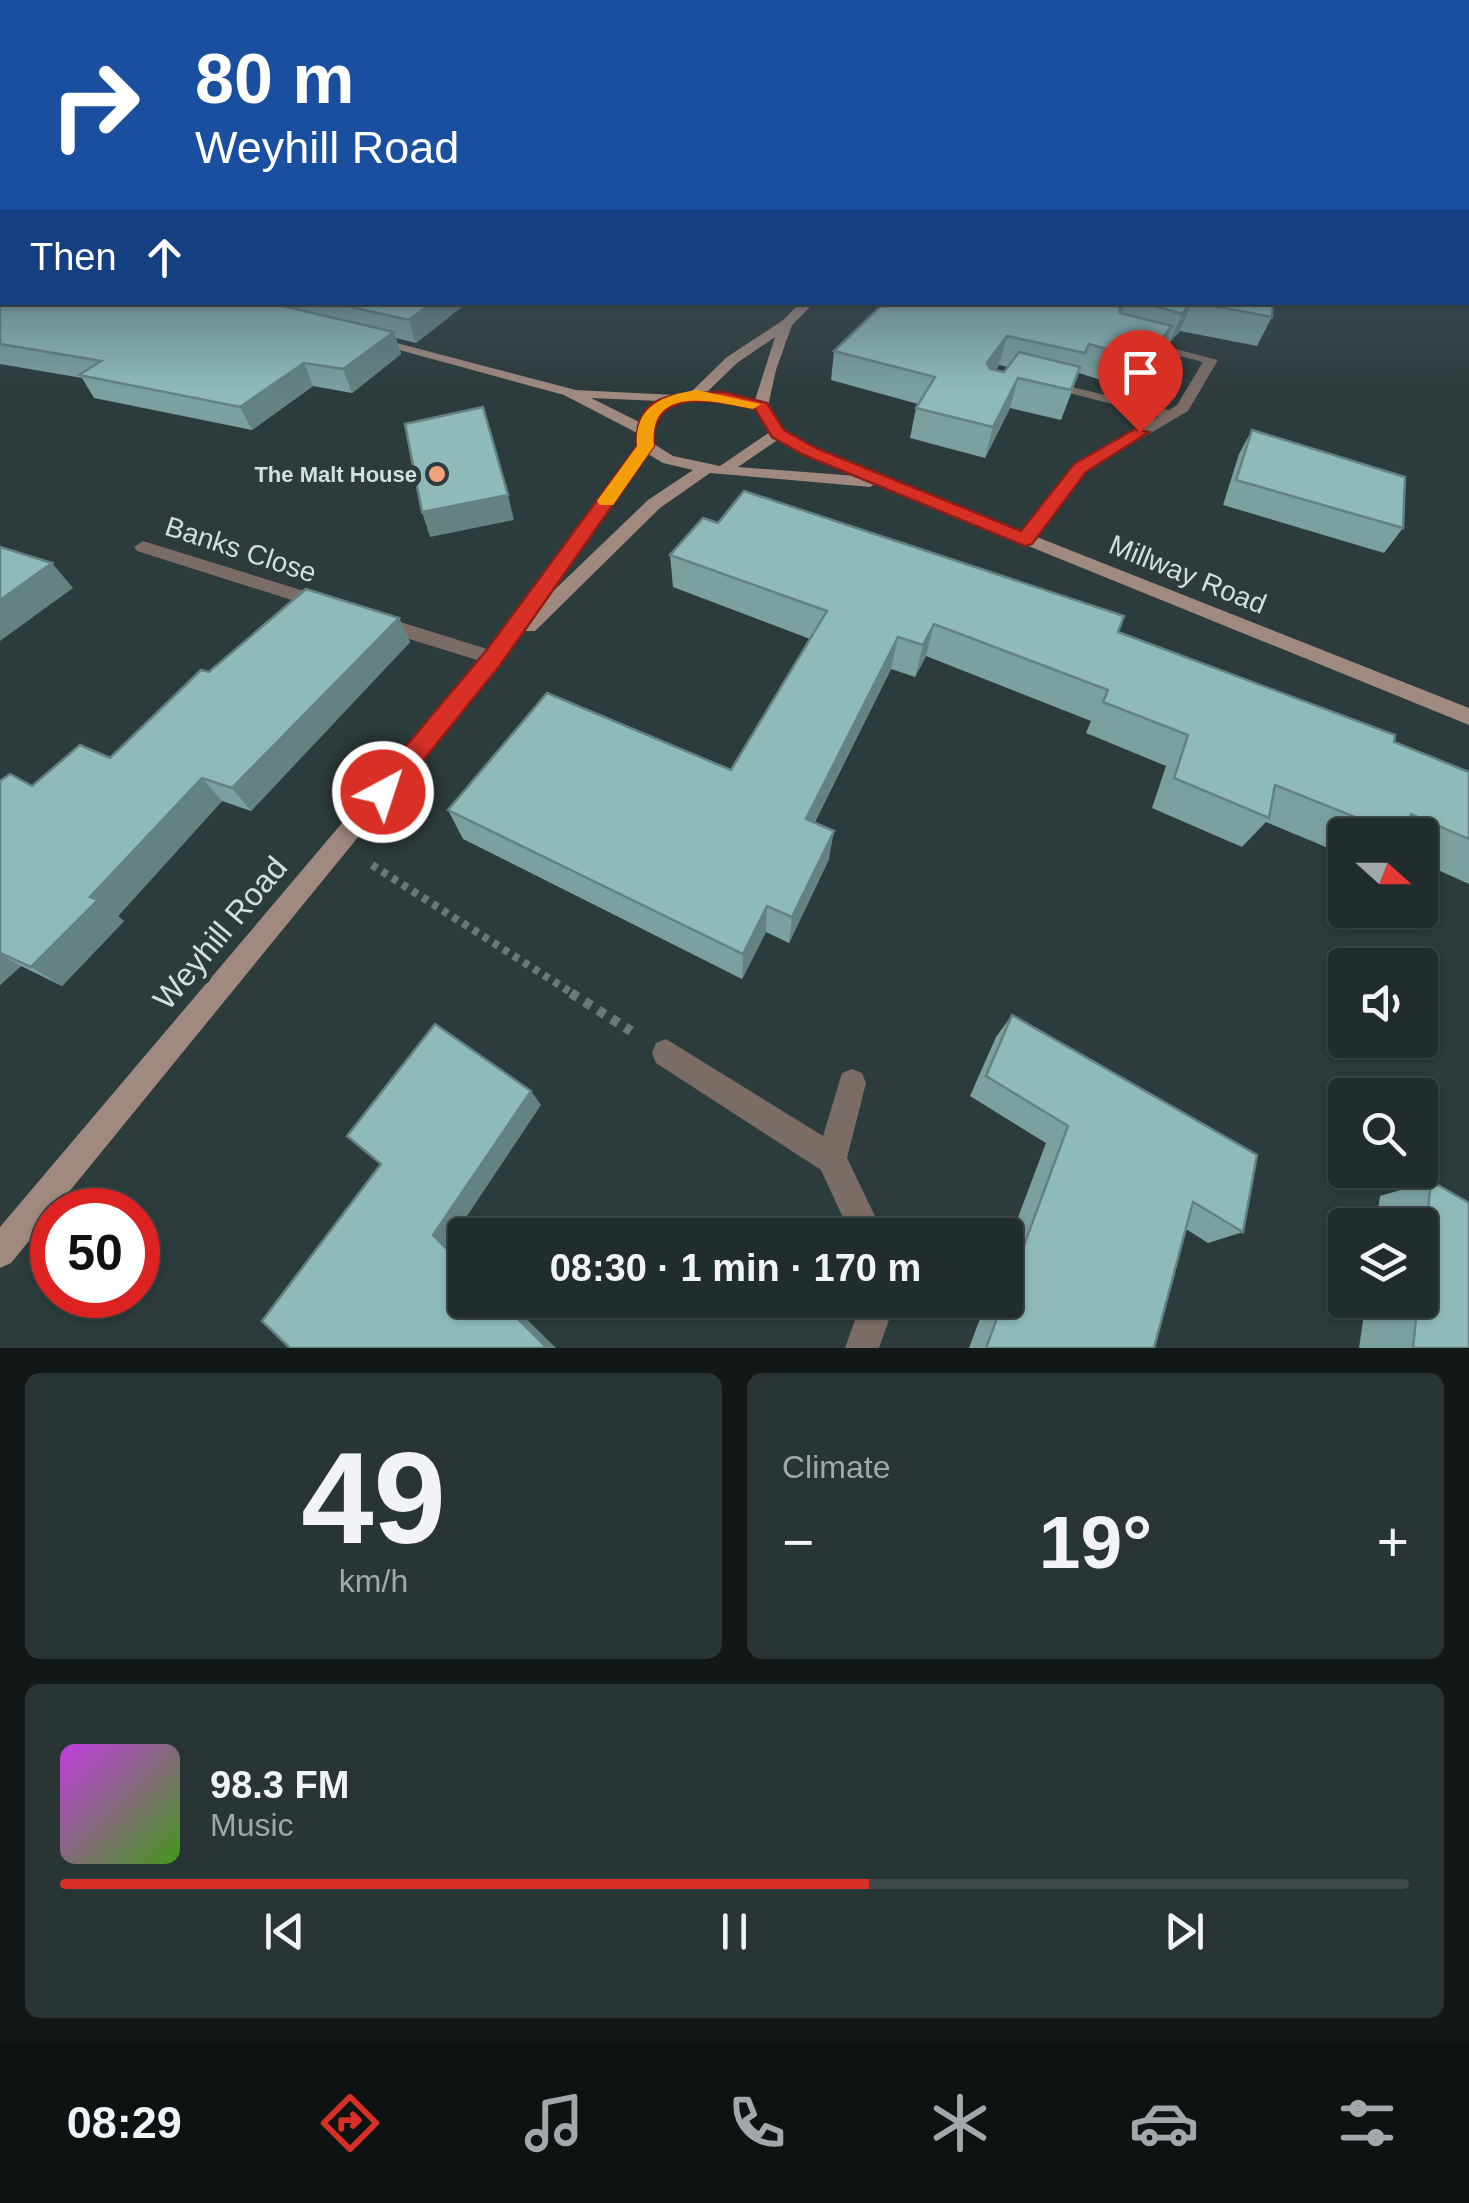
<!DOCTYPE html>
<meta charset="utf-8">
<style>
:root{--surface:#212c2c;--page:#293434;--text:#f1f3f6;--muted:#a2a7a9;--line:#3e4848;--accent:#d93025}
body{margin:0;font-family:Arial,sans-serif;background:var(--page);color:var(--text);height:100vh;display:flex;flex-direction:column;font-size:38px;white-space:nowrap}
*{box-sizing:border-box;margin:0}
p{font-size:32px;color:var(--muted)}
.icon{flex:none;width:55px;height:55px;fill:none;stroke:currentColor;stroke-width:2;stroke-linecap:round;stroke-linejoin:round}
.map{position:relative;height:1348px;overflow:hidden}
.sheet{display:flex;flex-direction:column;gap:25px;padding:25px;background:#121818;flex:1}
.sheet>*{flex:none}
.banner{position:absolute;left:0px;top:0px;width:1470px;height:305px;box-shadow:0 2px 8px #0004,0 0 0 2px var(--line);background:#1a4fa0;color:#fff;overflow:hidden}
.needle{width:65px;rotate:111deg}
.tools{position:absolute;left:1328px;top:818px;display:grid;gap:20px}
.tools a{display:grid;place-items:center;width:110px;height:110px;border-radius:10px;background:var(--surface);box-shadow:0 2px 8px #0004,0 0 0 2px var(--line);font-size:50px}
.speed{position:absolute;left:30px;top:1188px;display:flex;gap:20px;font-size:50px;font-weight:700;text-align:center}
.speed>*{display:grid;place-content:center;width:130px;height:130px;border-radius:50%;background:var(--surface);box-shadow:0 2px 8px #0004,0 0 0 2px var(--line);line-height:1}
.speed .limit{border:15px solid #d22;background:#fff;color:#111}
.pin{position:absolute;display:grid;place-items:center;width:85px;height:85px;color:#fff;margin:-102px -42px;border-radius:50% 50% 50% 0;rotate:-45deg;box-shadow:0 0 10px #0007}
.pin .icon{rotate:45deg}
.me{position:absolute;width:110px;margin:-55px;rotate:40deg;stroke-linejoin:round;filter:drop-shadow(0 0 8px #0008)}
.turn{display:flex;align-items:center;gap:35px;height:210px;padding:0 30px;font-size:45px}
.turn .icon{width:130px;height:130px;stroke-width:2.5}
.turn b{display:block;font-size:70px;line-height:85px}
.then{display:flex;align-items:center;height:95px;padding:0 30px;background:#0003;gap:20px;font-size:38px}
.big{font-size:75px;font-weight:800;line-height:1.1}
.sheet .card{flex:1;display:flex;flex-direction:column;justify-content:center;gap:15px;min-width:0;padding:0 35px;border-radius:15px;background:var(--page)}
.sheet .dial{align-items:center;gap:0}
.dial b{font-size:130px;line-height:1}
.song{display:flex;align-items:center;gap:30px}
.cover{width:120px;height:120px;border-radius:15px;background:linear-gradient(135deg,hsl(290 70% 55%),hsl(100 70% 35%))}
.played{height:10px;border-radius:5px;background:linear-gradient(90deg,var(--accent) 60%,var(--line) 60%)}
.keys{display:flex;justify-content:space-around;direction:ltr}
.heat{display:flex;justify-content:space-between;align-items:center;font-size:55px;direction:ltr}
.sheet .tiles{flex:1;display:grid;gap:25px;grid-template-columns:1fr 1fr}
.card:last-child{grid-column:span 2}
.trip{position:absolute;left:448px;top:1218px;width:575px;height:100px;border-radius:10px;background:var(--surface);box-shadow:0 2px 8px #0004,0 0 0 2px var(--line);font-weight:800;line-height:100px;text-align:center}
.menu{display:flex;height:160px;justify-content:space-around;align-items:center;background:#0d1212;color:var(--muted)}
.menu .icon{width:70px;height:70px}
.menu .active{color:var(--accent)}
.menu b{font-size:45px;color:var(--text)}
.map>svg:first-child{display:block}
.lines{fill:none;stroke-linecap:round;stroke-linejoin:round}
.path-far1{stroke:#6b7878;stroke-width:8;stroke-dasharray:6 6;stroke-linecap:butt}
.path{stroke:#6b7878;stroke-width:10;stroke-dasharray:8 8;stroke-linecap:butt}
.lane{fill:#7b6c66;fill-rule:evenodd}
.street{fill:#7b6c66;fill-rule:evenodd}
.secondary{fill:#a0897f;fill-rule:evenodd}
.wall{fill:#7ba0a0;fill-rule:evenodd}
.shaded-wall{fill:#648282}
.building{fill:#8fbaba;stroke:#648282;stroke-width:2.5}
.route{fill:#d93025;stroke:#8d1f18;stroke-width:2.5}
.slow{fill:#f59e0b}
.poi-dot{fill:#f1a17c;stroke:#2c3b3b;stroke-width:4}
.labels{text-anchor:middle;stroke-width:10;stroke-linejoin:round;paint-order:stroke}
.far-poi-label{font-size:22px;font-weight:bold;fill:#d5dede;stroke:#2c3b3b;text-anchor:end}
.street-label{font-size:28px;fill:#d5dede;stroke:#2c3b3b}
.near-street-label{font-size:32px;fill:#d5dede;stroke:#2c3b3b}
</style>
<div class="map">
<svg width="1469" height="1348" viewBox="0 0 1469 1348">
<rect width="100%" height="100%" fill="#2c3b3b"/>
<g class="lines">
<!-- path-far1 -->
<polyline class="path-far1" points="372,865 575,995"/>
<!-- path -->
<polyline class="path" points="571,993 631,1031"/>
<!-- lane -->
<g class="lane">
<rect x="1468" y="278" width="1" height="6"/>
<polygon points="143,541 327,598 329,603 320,609 137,551 134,547"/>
<polygon points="381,616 500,653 503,658 493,665 374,628 372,623 374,618"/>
</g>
<!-- street -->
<g class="street">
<polygon points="1133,338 1218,360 1188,411 1086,471 1031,543 1019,543 1016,539 1019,535 1074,465 1159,416 1042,386 1042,380 1169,410 1177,405 1203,362 1133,344"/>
<polygon points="666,1039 823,1136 842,1073 852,1069 862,1073 866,1083 847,1158 884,1235 851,1235 821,1170 656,1063 652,1053 656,1043"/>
<polygon points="862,1300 896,1300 879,1348 845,1348"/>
</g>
<!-- secondary -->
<path class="secondary" d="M 801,302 L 815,302 L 792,325 L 776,370 L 768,406 L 784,430 L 815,448 L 893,480 L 1469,708 L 1469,725 L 876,484 L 870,487 L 710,473 L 660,508 L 535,631 L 523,631 L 500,663 L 11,1263 L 0,1268 L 0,1227 L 486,653 L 638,446 L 639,434 L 564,395 L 370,342 L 370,336 L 576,390 L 675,395 L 691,392 L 727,357 L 782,321 ZM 775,337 L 755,400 L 707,392 L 737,363 ZM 591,398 L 658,401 L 651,406 L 641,423 ZM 705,400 L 756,409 L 770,432 L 720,466 L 673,456 L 654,444 C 656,407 669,401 705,400 ZM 779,439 L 857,476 L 738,467 ZM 648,454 L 663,463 L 693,470 L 648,500 L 547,597 Z"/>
</g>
<!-- wall -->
<g class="wall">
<polygon points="1468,202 1469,202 1469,274 1468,276"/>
<polygon points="0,208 2,302 468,302 416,343 396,338 401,354 352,393 313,386 252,430 94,398 82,378 0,364"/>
<path d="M 885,302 L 1273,302 L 1272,317 L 1257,346 L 1180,331 L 1170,342 L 1166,341 L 1160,355 L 1132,390 L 1079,373 L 1061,420 L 1010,408 L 985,458 L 910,438 L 916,408 L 918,404 L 831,380 L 834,351 ZM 999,365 L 1008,367 L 1004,372 L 996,370 Z"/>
<polygon points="1252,430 1403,528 1384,553 1223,505 1239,454"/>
<polygon points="670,555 1118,632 1469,772 1469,884 1420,862 1420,835 1345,835 1345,855 1266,822 1242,847 1152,808 1166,766 1086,733 1091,721 926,656 915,677 891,669 815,822 829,859 789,943 766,932 742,979 463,839 448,810 731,770 810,639 673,587"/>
<polygon points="399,618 410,642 251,811 222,801 118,916 124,921 62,986 21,966 0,985 0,781 32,786 110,758 209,672"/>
<polygon points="1012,1015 1243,1232 1208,1243 1186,1229 1154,1348 969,1348 987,1300 1005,1300 1005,1252 1046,1143 970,1096 996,1037"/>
<polygon points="1431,1181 1469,1348 1359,1348 1366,1300 1420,1300 1420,1225 1376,1225 1380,1196"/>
</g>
<!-- shaded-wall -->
<g class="shaded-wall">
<polygon points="433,302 468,302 416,343 409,320"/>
<polygon points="1118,302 1126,302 1117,327"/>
<polygon points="1192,302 1180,331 1170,342 1182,314"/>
<polygon points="1172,326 1160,355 1132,390 1144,360"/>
<polygon points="394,332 401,354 352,393 343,369"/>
<polygon points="1007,336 999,365 980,393 987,363"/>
<polygon points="304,363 313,386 252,430 240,407"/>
<polygon points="1018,378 1010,408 985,458 993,427"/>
<polygon points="508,495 514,520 430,537 422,512"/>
<polygon points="52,563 73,588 0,641 0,600"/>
<polygon points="399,618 410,642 251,811 232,788"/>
<polygon points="934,624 926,656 915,677 923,645"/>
<polygon points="898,637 891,669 802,847 806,819"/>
<polygon points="202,778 222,801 118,916 124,921 62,986 31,967 90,897"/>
<polygon points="834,831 829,859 789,943 792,917"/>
<polygon points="767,906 766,932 742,979 743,954"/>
<polygon points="0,954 21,966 0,985"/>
<polygon points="531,1091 541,1105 449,1243 465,1259 465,1267 433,1235"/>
<polygon points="499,1300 507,1300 556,1348 547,1348"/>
</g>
<!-- building -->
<g class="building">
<rect x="1468" y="202" width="1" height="51"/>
<polygon points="0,208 2,208 2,302 266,302 394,332 343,369 304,363 240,407 79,375 101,361 0,344"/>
<polygon points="329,302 433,302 409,320"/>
<polygon points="885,302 1118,302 1120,313 1172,326 1144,360 1089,344 1085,353 1007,336 987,363 990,369 1004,372 1019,352 1080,367 1071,390 1018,378 993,427 916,408 935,377 834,351"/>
<polygon points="1141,302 1191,302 1182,314"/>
<polygon points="1193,302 1273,302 1272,317"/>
<polygon points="483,407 508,495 422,512 405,424"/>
<polygon points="1252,430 1405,477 1403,528 1236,480"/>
<polygon points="744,491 1124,616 1118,632 1395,735 1394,742 1469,772 1469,839 1411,814 1410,835 1400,835 1275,785 1269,818 1174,778 1188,735 1103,702 1108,690 934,624 923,645 898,637 806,819 834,831 792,917 767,906 743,954 448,810 547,693 731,770 827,611 670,555 703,518 718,523"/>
<polygon points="0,547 52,563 0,600"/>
<polygon points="306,589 399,618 232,788 202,778 90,897 98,900 31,967 0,953 0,781 10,774 32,786 80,745 110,758 201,670 209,672"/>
<polygon points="1012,1015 1257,1155 1243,1232 1193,1202 1154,1348 986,1348 1068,1126 986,1076"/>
<polygon points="435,1024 531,1091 433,1235 465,1267 465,1300 499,1300 547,1348 290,1348 262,1321 381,1164 347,1136"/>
<polygon points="1431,1181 1469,1203 1469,1348 1413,1348 1418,1300 1420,1300 1420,1282"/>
</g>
<!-- sky -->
<linearGradient id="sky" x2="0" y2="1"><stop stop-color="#182020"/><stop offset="0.52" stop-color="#455560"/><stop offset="1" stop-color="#455560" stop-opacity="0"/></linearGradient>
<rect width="1469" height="391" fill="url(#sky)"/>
<!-- route -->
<path class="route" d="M 723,392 L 767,403 L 784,430 L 816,448 L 1021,531 L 1074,464 L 1135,429 L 1149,432 L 1086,472 L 1032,544 L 1025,546 L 804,455 L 772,437 L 755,409 C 718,400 649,386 654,446 L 501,664 L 392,799 L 383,802 L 374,799 L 370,792 L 374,784 L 485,652 L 637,446 C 633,390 682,393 723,392 Z"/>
<!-- slow -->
<path class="slow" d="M 697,390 L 761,404 L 753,409 C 715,402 648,383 654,446 L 613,505 L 600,505 L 597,501 L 637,446 C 634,406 663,395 697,390 Z"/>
<!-- markers -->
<circle class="poi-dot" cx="437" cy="474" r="10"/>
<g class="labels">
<!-- far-poi labels -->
<g class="far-poi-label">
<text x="417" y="482">The Malt House</text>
</g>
<!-- street labels -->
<g class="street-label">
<text transform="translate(241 549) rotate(18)" y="10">Banks Close</text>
<text transform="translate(1188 574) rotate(22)" y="10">Millway Road</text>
</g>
<!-- near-street labels -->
<g class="near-street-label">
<text transform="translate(220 933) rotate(-50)" y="11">Weyhill Road</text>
</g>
</g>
</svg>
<div class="tools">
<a><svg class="needle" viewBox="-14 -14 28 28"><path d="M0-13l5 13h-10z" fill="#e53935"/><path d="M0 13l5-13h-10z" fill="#a2a7a9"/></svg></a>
<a><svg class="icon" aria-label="sound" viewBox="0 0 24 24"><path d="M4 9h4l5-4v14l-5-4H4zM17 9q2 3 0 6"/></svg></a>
<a><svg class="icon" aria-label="search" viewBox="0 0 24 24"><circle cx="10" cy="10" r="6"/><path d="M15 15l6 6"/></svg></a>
<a><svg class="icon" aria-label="layers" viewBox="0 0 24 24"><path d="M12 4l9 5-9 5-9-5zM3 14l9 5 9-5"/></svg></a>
</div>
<div class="speed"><div class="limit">50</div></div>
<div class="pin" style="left:1140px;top:432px;background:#d93025"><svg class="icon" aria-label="arrive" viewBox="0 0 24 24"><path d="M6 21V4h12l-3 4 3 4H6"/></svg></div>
<svg class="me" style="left:383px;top:792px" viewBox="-20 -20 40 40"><circle r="17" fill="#d93025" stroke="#fff" stroke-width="3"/><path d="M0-11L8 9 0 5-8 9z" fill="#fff"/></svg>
<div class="trip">08:30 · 1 min · 170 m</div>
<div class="banner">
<div class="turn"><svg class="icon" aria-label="right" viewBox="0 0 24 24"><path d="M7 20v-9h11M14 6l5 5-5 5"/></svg><div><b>80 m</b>Weyhill Road</div></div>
<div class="then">Then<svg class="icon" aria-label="ahead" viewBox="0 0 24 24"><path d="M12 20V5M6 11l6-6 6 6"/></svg></div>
</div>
</div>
<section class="sheet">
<div class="tiles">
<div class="card dial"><b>49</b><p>km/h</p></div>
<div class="card"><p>Climate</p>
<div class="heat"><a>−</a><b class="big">19°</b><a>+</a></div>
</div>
<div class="card">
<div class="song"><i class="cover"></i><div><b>98.3 FM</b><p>Music</p></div></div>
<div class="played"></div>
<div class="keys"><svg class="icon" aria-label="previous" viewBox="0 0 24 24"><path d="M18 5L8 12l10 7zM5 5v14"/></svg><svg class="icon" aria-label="pause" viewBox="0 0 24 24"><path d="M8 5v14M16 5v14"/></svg><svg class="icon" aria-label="next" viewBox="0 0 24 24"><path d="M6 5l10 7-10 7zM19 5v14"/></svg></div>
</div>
</div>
</section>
<nav class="menu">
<b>08:29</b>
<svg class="icon active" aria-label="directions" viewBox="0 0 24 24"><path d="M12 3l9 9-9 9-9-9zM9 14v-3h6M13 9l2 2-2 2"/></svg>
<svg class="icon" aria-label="music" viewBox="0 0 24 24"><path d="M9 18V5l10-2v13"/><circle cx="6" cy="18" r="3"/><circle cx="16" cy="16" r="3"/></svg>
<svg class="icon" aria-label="phone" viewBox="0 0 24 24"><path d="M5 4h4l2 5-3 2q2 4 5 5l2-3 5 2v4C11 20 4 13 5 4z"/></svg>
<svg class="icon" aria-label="climate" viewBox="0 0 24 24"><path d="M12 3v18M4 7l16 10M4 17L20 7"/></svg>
<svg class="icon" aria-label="car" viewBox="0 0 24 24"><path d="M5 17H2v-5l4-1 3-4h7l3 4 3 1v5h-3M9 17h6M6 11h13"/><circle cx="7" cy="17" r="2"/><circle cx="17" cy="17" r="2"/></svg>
<svg class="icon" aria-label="filters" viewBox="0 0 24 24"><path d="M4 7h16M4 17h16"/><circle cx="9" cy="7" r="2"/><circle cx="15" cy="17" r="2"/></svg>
</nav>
